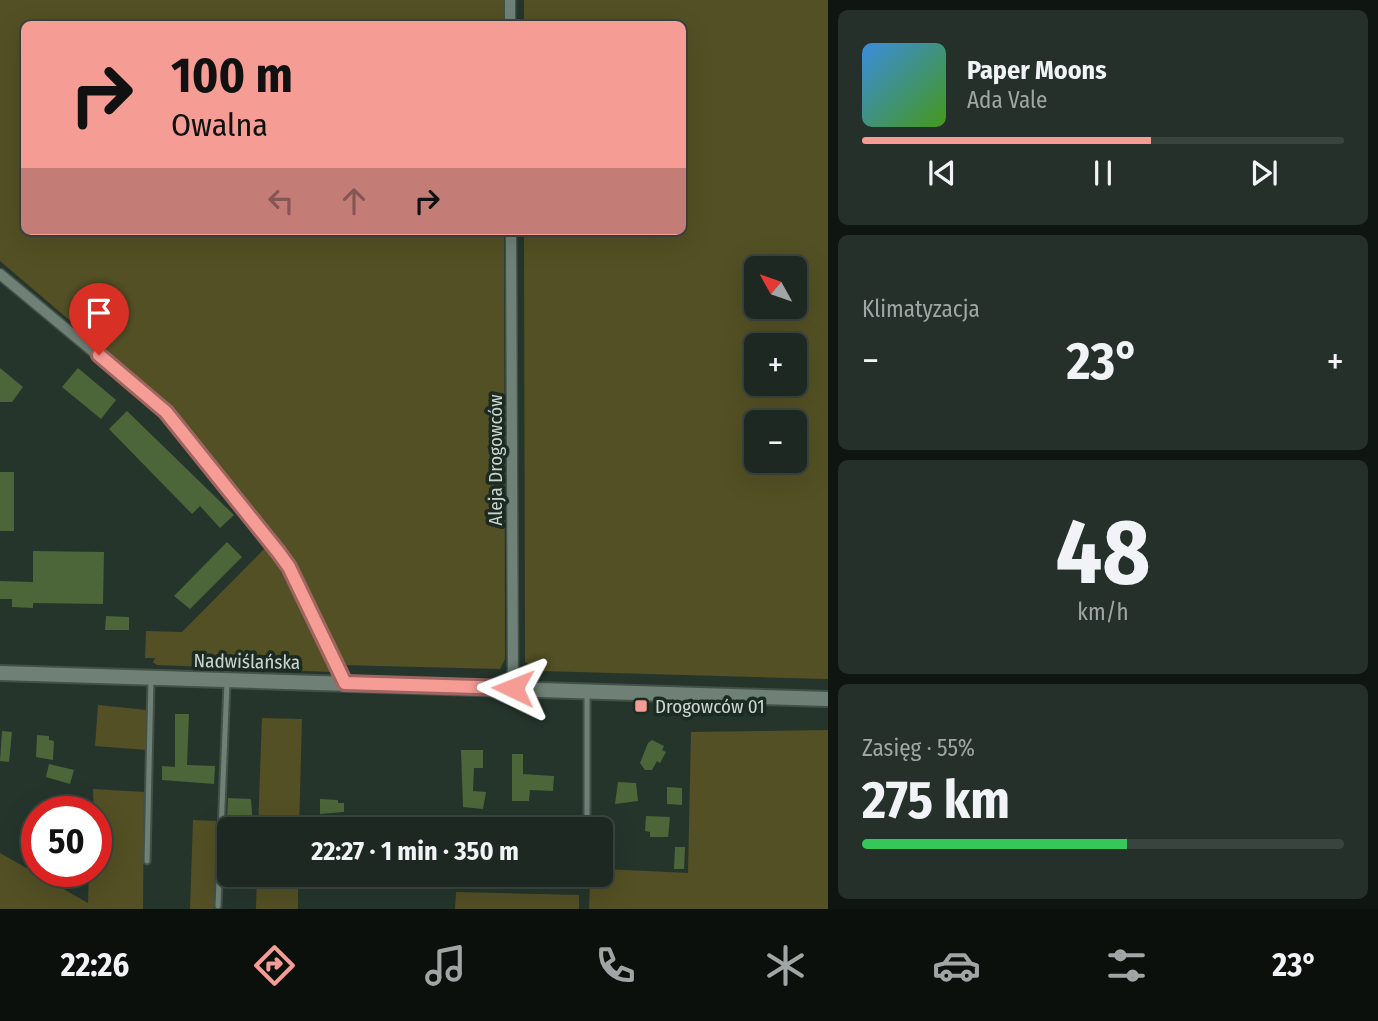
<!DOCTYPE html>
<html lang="pl">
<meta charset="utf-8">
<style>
:root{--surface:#1c2821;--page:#25302a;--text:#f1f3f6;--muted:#a0a6a5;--line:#3a443f;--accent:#f59c95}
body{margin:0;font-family:"Fira Sans Condensed",sans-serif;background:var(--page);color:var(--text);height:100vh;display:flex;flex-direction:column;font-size:26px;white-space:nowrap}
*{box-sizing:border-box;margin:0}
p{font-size:23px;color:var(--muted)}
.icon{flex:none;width:38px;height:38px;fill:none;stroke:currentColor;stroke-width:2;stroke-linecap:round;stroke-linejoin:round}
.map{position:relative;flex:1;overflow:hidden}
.details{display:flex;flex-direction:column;gap:10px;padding:10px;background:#0f1612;width:550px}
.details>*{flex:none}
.hud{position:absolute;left:21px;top:21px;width:665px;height:214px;border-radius:10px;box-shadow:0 7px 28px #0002,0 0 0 2px var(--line);background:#f59c95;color:#111;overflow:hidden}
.needle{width:46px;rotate:310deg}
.controls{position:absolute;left:744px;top:256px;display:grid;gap:14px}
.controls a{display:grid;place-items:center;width:63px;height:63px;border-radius:10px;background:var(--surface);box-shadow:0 7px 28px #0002,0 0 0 2px var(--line);font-size:35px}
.speed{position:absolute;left:21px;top:796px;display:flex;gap:14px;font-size:35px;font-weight:700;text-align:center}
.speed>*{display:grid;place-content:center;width:91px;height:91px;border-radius:50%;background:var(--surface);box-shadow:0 7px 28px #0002,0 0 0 2px var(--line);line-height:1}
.speed .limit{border:10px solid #d22;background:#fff;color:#111}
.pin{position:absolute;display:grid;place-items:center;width:60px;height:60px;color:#fff;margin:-72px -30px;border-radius:50% 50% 50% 0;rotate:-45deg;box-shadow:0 0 7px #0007}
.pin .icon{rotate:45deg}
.me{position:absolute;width:77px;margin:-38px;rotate:272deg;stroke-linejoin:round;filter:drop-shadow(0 0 5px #0008)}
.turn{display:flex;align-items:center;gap:24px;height:147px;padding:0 35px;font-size:32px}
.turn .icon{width:91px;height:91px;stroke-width:2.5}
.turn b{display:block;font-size:49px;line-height:60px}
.lanes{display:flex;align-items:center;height:66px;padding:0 35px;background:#0003;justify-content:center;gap:35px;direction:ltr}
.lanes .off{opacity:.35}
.big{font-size:52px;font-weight:700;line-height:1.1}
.details .widget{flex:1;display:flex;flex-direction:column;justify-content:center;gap:10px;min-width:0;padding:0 24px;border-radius:10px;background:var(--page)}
.details .dial{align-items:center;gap:0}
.dial b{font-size:91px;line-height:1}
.song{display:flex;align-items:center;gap:21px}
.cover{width:84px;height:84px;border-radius:10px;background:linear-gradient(135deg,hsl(210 70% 55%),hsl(100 70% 35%))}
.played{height:7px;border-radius:4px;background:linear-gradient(90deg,var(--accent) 60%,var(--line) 60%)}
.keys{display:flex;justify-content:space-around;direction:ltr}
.heat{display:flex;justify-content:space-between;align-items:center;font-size:38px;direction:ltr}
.charge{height:10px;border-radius:5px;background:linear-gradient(90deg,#34c759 55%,var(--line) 0)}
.trip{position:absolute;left:217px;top:817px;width:396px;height:70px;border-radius:10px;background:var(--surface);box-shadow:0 7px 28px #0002,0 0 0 2px var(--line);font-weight:700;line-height:70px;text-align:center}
.tab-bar{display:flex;height:112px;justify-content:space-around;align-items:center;background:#0b100d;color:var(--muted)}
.tab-bar .icon{width:49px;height:49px}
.tab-bar .selected{color:var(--accent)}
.tab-bar b{font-size:32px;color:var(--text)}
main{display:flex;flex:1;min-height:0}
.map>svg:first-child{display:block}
.green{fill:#535025;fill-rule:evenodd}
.building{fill:#4c6539}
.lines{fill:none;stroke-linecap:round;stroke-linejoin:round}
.service-casing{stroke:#435149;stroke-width:9}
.minor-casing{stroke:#435149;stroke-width:13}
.secondary-casing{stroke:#435149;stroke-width:18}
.service{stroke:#6f8176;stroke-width:5}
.minor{stroke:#6f8176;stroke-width:10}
.secondary{stroke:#6f8176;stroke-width:14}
.route-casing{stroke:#9f6561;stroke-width:18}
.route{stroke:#f59c95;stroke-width:12}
.poi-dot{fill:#f59c95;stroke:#1c2b22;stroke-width:2.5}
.labels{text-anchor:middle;stroke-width:7;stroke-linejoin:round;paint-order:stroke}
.street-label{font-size:19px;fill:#ccd6d0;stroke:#1c2b22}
.poi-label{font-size:19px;fill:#ccd6d0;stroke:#1c2b22;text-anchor:start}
</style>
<main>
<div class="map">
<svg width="829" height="909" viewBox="0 0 829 909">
<rect width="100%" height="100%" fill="#25352c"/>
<!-- green -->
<g class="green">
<polygon points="0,0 504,0 504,24 24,24 24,231 504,231 505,659 500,669 339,665 288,552 204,451 136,377 0,261"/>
<path d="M 524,0 L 828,0 L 828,679 L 541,671 L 525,662 L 524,231 L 682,231 L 682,24 L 524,24 ZM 756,268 L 794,268 L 794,306 L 756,306 ZM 756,345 L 794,345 L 794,383 L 756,383 ZM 756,422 L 794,422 L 794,460 L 756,460 Z"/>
<polygon points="268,545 331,672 157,665 153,662 155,658 145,658 146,631 182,632"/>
<polygon points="98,705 147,710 147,750 95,746"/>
<polygon points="262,718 302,719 299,829 258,829"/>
<polygon points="828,730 828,909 589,909 590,882 605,869 688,873 691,732"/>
<polygon points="93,789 144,792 143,909 0,909 0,853 88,903 89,872 96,872"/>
<polygon points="193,820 216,821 214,909 190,909"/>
<polygon points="257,875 298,875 298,909 256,909"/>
<polygon points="456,892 579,895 579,909 455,909"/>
</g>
<!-- building -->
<g class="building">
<polygon points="0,368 23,387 12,402 0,402"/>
<polygon points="78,368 116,400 101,419 62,387"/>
<polygon points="127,411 234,515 220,528 200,506 192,514 109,429"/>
<rect x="0" y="472" width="14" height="59"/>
<polygon points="227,542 242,557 190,609 174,596"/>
<polygon points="33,551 104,552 103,604 33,603 33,608 12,607 12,599 0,599 0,581 33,582"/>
<polygon points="106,616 129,617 129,630 105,630"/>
<polygon points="175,714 189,714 187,765 215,766 214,784 162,780 162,766 175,767"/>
<polygon points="2,731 12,732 9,762 0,761"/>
<polygon points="37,735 49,736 49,740 54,741 53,760 36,757"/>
<polygon points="652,740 664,746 662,750 666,752 660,763 657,761 652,770 645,770 640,763 648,743"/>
<polygon points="461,750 483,750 483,768 474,768 473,791 486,792 483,809 463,807"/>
<polygon points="512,754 523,754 523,774 554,776 553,791 530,790 529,801 512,801"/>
<polygon points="49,764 74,770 70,784 46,777"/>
<polygon points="618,782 636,783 638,801 615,804"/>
<polygon points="667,787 682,788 682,805 667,804"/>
<polygon points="228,798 251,799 253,826 241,825 241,819 227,818"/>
<polygon points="320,799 338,800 338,803 344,803 344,812 320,814"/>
<polygon points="646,816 670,817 668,837 650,837 650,832 645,831"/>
<polygon points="675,847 685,847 684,869 674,869"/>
</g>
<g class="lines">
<defs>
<g id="service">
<polyline points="587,830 587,694"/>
<polyline points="147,861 151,678"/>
<polyline points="218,906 227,682"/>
</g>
<g id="minor">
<polyline points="510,0 510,24"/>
<polyline points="511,231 513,688"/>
<polyline points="0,274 166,412 289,567 345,683"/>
</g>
<polyline id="secondary" points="0,673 829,699"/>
</defs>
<!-- service casing -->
<use href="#service" class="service-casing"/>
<!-- minor casing -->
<use href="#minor" class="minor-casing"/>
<!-- secondary casing -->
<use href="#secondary" class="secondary-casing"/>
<!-- service -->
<use href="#service" class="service"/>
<!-- minor -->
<use href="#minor" class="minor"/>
<!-- secondary -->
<use href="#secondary" class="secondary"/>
</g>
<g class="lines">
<defs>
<polyline id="route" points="99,355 166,412 279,553 289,567 345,683 513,688"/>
</defs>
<!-- route casing -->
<use href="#route" class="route-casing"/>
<!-- route -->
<use href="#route" class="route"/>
</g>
<!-- markers -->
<rect class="poi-dot" x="634" y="699" width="14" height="14" rx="3.5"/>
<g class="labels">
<!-- street labels -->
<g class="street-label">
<text transform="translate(495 460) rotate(-90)" y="7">Aleja Drogowców</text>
<text transform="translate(247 661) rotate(1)" y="7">Nadwiślańska</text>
</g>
<!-- poi labels -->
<g class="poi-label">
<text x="655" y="713">Drogowców 01</text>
</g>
</g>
</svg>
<div class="controls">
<a><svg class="needle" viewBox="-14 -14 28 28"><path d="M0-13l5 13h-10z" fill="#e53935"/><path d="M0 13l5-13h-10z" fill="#a0a6a5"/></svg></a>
<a>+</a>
<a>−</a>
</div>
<div class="speed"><div class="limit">50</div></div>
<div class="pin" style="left:99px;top:355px;background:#d93025"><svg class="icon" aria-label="arrive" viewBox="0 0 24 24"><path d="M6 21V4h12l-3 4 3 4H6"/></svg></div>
<svg class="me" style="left:513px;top:688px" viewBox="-20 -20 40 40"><path d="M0-17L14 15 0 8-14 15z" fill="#f59c95" stroke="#fff" stroke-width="4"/></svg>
<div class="trip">22:27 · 1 min · 350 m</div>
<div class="hud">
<div class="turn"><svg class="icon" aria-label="right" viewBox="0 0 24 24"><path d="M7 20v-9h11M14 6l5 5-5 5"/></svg><div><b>100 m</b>Owalna</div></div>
<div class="lanes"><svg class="icon off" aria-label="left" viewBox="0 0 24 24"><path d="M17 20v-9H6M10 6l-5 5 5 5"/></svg><svg class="icon off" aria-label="ahead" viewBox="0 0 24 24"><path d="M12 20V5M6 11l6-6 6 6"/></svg><svg class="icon" aria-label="right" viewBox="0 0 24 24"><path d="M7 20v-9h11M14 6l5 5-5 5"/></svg></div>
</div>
</div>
<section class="details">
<div class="widget">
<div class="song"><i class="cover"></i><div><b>Paper Moons</b><p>Ada Vale</p></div></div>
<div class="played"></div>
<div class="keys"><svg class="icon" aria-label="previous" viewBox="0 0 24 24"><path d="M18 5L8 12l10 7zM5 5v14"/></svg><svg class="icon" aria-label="pause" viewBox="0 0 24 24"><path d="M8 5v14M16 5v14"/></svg><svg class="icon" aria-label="next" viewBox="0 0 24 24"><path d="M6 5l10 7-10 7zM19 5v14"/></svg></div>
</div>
<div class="widget"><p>Klimatyzacja</p>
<div class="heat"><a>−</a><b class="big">23°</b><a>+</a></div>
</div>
<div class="widget dial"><b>48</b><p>km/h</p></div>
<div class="widget"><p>Zasięg · 55%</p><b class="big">275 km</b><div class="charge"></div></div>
</section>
</main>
<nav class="tab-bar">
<b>22:26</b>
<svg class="icon selected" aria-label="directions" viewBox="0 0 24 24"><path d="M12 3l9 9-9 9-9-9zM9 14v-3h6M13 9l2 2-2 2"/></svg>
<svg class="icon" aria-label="music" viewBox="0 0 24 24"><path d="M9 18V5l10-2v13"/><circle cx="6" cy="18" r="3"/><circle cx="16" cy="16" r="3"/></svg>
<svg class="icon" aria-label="phone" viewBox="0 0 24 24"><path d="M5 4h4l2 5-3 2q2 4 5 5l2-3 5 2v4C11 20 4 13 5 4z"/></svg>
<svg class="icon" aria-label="climate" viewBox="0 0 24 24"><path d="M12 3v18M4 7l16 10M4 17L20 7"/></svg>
<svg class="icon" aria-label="car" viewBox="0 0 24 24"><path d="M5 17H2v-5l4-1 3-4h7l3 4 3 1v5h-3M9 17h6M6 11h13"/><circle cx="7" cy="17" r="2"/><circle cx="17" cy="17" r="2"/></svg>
<svg class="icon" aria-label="filters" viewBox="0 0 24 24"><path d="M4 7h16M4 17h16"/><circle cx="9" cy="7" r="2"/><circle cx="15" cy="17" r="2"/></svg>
<b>23°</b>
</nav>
